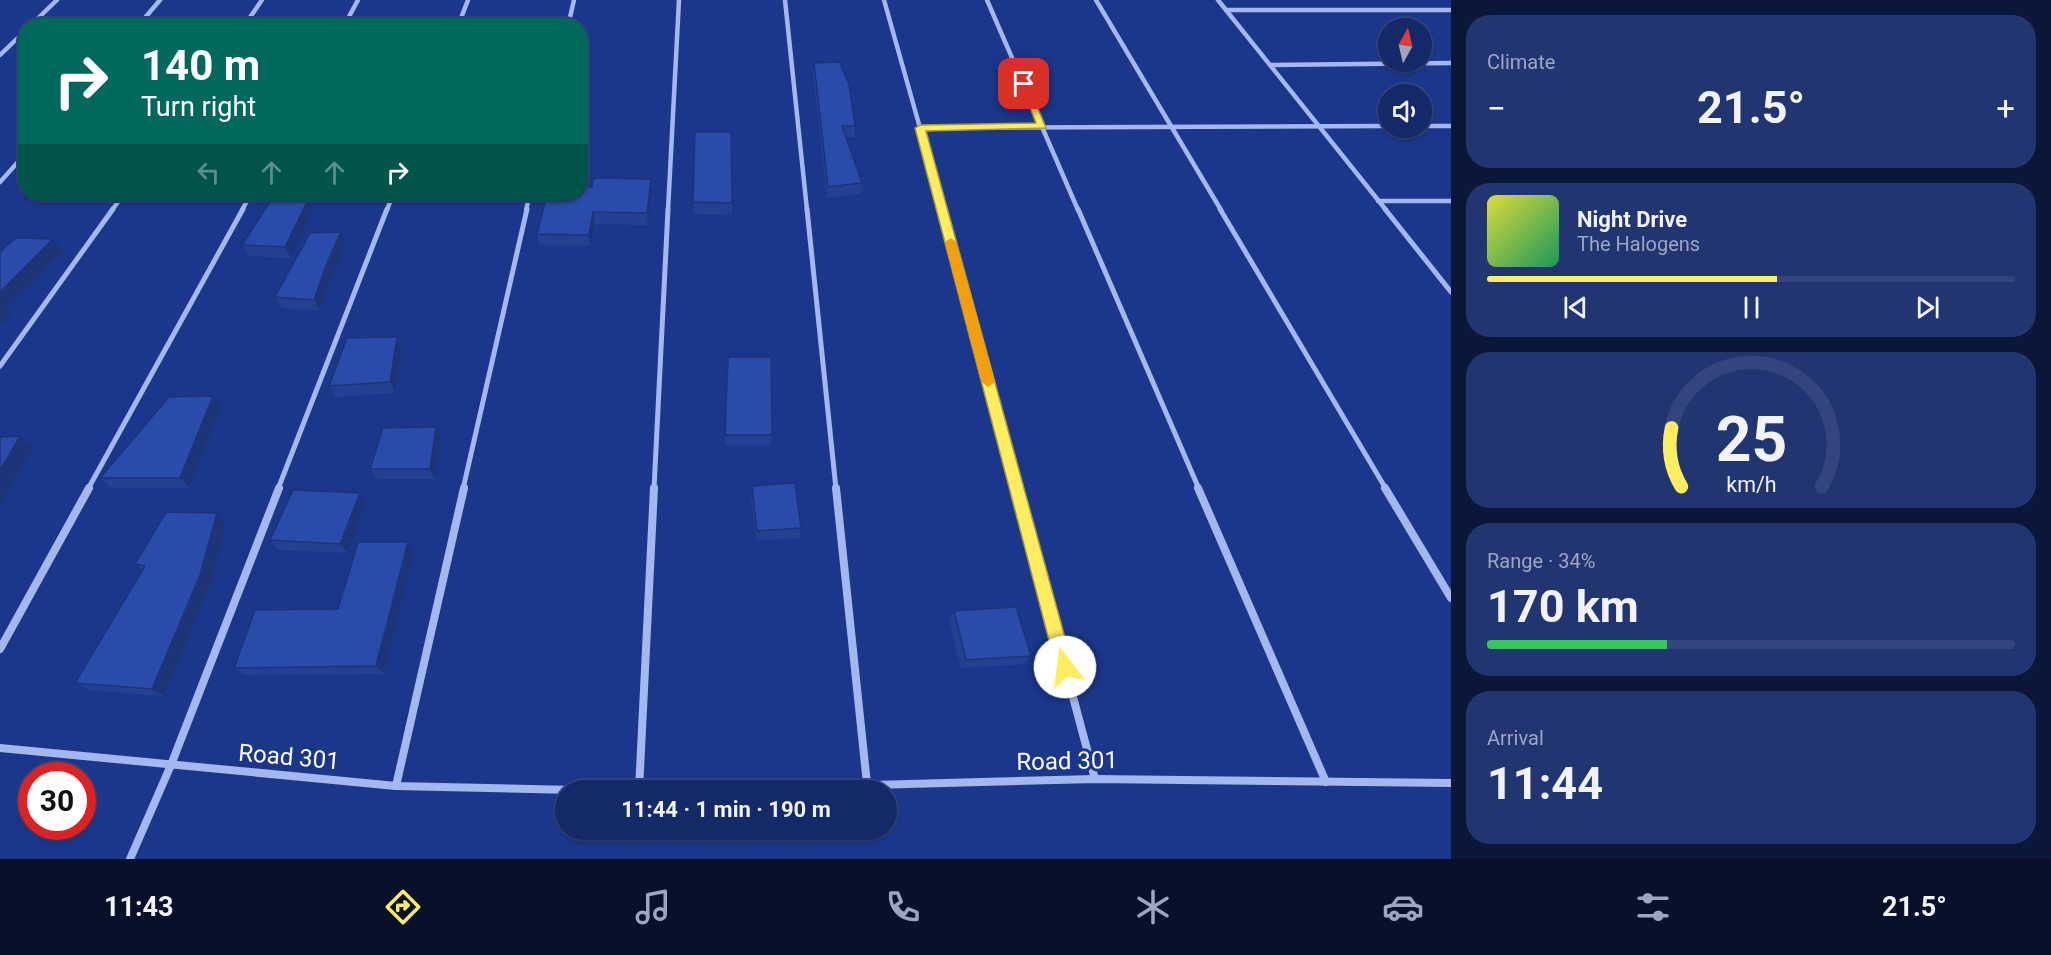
<!DOCTYPE html>
<meta charset="utf-8">
<style>
:root{--surface:#142968;--page:#213571;--text:#f1f3f6;--muted:#9da6c0;--line:#33457c;--accent:#ffed60}
body{margin:0;font-family:Roboto,sans-serif;background:var(--page);color:var(--text);height:100vh;display:flex;flex-direction:column;font-size:22px;white-space:nowrap}
*{box-sizing:border-box;margin:0}
p{font-size:20px;color:var(--muted)}
.icon{flex:none;width:33px;height:33px;fill:none;stroke:currentColor;stroke-width:2;stroke-linecap:round;stroke-linejoin:round}
.map{position:relative;flex:1;overflow:hidden}
.details{display:flex;flex-direction:column;gap:15px;padding:15px;background:#0b1739;width:600px}
.details>*{flex:none}
.top-card{position:absolute;left:18px;top:18px;width:570px;height:183px;border-radius:24px;box-shadow:0 2px 4px #0004,0 0 0 2px var(--line);background:#00695c;color:#fff;overflow:hidden}
.needle{width:39px;rotate:8deg}
.fabs{position:absolute;left:1378px;top:18px;display:grid;gap:12px}
.fabs a{display:grid;place-items:center;width:54px;height:54px;border-radius:50%;background:var(--surface);box-shadow:0 2px 4px #0004,0 0 0 2px var(--line);font-size:30px}
.speed{position:absolute;left:18px;top:762px;display:flex;gap:12px;font-size:30px;font-weight:700;text-align:center}
.speed>*{display:grid;place-content:center;width:78px;height:78px;border-radius:50%;background:var(--surface);box-shadow:0 2px 4px #0004,0 0 0 2px var(--line);line-height:1}
.speed .limit{border:9px solid #d22;background:#fff;color:#111}
.pin{position:absolute;display:grid;place-items:center;width:51px;height:51px;color:#fff;margin:-26px;border-radius:12px;box-shadow:0 3px 9px #0006}
.me{position:absolute;width:66px;margin:-33px;rotate:345deg;stroke-linejoin:round;filter:drop-shadow(0 0 4px #0008)}
.turn{display:flex;align-items:center;gap:21px;height:126px;padding:0 24px;font-size:27px}
.turn .icon{width:78px;height:78px;stroke-width:2.5}
.turn b{display:block;font-size:42px;line-height:51px}
.lanes{display:flex;align-items:center;height:57px;padding:0 24px;background:#0003;justify-content:center;gap:30px;direction:ltr}
.lanes .off{opacity:.35}
.big{font-size:45px;font-weight:700;line-height:1.1}
.details .card{flex:1;display:flex;flex-direction:column;justify-content:center;gap:9px;min-width:0;padding:0 21px;border-radius:24px;background:var(--page)}
.details .dial{align-items:center;gap:0}
.dial svg{height:156px;overflow:visible;fill:none;stroke:var(--line);stroke-width:7;stroke-linecap:round;text-anchor:middle}
.dial text{fill:var(--text);stroke:none}
.song{display:flex;align-items:center;gap:18px}
.cover{width:72px;height:72px;border-radius:9px;background:linear-gradient(135deg,hsl(60 70% 55%),hsl(150 70% 35%))}
.played{height:6px;border-radius:3px;background:linear-gradient(90deg,var(--accent) 55%,var(--line) 55%)}
.keys{display:flex;justify-content:space-around;direction:ltr}
.heat{display:flex;justify-content:space-between;align-items:center;font-size:33px;direction:ltr}
.charge{height:9px;border-radius:4px;background:linear-gradient(90deg,#34c759 34%,var(--line) 0)}
.trip{position:absolute;left:555px;top:780px;width:342px;height:60px;border-radius:30px;background:var(--surface);box-shadow:0 2px 4px #0004,0 0 0 2px var(--line);font-weight:700;line-height:60px;text-align:center}
.tab-bar{display:flex;height:96px;justify-content:space-around;align-items:center;background:#08102a;color:var(--muted)}
.tab-bar .icon{width:42px;height:42px}
.tab-bar .on{color:var(--accent)}
.tab-bar b{font-size:27px;color:var(--text)}
main{display:flex;flex:1;min-height:0}
.map>svg:first-child{display:block}
.lines{fill:none;stroke-linecap:round;stroke-linejoin:round}
.street-far2{stroke:#a4b8ed;stroke-width:4.5}
.street-far1{stroke:#a4b8ed;stroke-width:5}
.street{stroke:#a4b8ed;stroke-width:8}
.wall{fill:#234091}
.shaded-wall{fill:#1d3476}
.building{fill:#294ba9;stroke:#1d3476;stroke-width:1.5}
.route{fill:#ffed60;stroke:#a69a3e;stroke-width:1.5}
.slow{fill:#f59e0b}
.labels{text-anchor:middle;stroke-width:6;stroke-linejoin:round;paint-order:stroke}
.near-street-label{font-size:24px;fill:#fff;stroke:#1a378b}
</style>
<main>
<div class="map">
<svg width="1451" height="859" viewBox="0 0 1451 859">
<rect width="100%" height="100%" fill="#1a378b"/>
<g class="lines">
<!-- street-far2 -->
<g class="street-far2">
<polyline points="785,0 807,210"/>
<polyline points="884,0 920,128 1389,126"/>
<polyline points="987,0 1078,210"/>
<polyline points="1096,0 1221,210"/>
<polyline points="1218,0 1386,210"/>
<polyline points="1226,10 1451,10"/>
<polyline points="30,26 57,0"/>
<polyline points="138,26 160,0"/>
<polyline points="244,26 262,0"/>
<polyline points="344,26 358,0"/>
<polyline points="458,26 468,0"/>
<polyline points="568,26 574,0"/>
<polyline points="0,55 26,30"/>
<polyline points="1271,65 1451,63"/>
<polyline points="1422,126 1451,126"/>
<polyline points="920,128 942,210"/>
<polyline points="0,182 26,153"/>
<polyline points="1378,201 1451,201"/>
<polyline points="112,210 124,194"/>
<polyline points="242,210 251,194"/>
<polyline points="387,210 393,194"/>
<polyline points="526,210 530,194"/>
<polyline points="668,210 679,0"/>
</g>
<!-- street-far1 -->
<g class="street-far1">
<polyline points="807,209 836,489"/>
<polyline points="942,209 1017,489"/>
<polyline points="1078,209 1199,489"/>
<polyline points="1220,209 1386,489"/>
<polyline points="1385,209 1451,292"/>
<polyline points="0,366 113,209"/>
<polyline points="88,489 243,209"/>
<polyline points="278,489 387,209"/>
<polyline points="463,489 527,209"/>
<polyline points="654,489 668,209"/>
</g>
<!-- street -->
<g class="street">
<polyline points="836,488 867,784"/>
<polyline points="1017,488 1095,779"/>
<polyline points="1198,488 1326,782"/>
<polyline points="1385,488 1451,598"/>
<polyline points="0,649 89,488"/>
<polyline points="0,748 396,786 575,790"/>
<polyline points="396,786 464,488"/>
<polyline points="639,790 654,488"/>
<polyline points="684,790 1095,779 1451,783"/>
<polyline points="130,859 171,765 279,488"/>
</g>
</g>
<!-- wall -->
<g class="wall">
<polygon points="814,63 855,126 854,137 846,137 862,183 860,194 827,198 813,74"/>
<polygon points="731,132 732,215 694,214 693,202"/>
<polygon points="652,190 648,225 595,224 591,246 539,245 537,234"/>
<polygon points="164,194 236,194 233,199"/>
<polygon points="310,196 315,207 291,258 249,256 242,245"/>
<polygon points="341,232 346,243 333,274 320,311 282,308 275,297"/>
<polygon points="397,337 402,348 395,393 336,397 329,386"/>
<polygon points="221,406 190,488 112,488 100,478"/>
<polygon points="436,427 441,437 435,479 377,479 370,469"/>
<polygon points="725,435 772,435 771,445 725,446"/>
<polygon points="752,486 801,528 800,538 756,541 751,496"/>
<polygon points="366,503 348,553 278,550 270,540"/>
<polygon points="226,523 211,584 164,696 89,690 75,683 143,570 135,564"/>
<polygon points="408,542 414,551 384,674 245,675 234,668 338,609"/>
<polygon points="954,611 1031,656 1024,664 961,668 949,619"/>
</g>
<!-- shaded-wall -->
<g class="shaded-wall">
<polygon points="651,179 652,190 648,225 647,213"/>
<polygon points="229,194 236,194 233,199"/>
<polygon points="310,196 315,207 291,258 285,247"/>
<polygon points="593,212 595,224 591,246 589,235"/>
<polygon points="341,232 346,243 333,274 320,311 314,300 327,263"/>
<polygon points="53,239 63,250 7,308 13,314 0,325 0,292"/>
<polygon points="397,337 402,348 395,393 390,382"/>
<polygon points="213,396 221,406 190,488 180,478"/>
<polygon points="436,427 441,437 435,479 430,469"/>
<polygon points="20,436 33,447 0,504 0,471"/>
<polygon points="360,493 366,503 348,553 340,544"/>
<polygon points="217,513 226,523 211,584 164,696 152,689"/>
<polygon points="408,542 414,551 384,674 376,666"/>
</g>
<!-- building -->
<g class="building">
<polygon points="839,62 849,84 855,126 842,126 862,183 828,187 814,63"/>
<polygon points="695,132 731,132 732,203 693,202"/>
<polygon points="593,178 651,179 647,213 593,212 589,235 537,234 547,194 580,194 580,186 592,187"/>
<polygon points="274,196 310,196 285,247 242,245"/>
<polygon points="341,232 327,263 314,300 275,297 310,233"/>
<polygon points="15,238 53,239 0,292 0,252"/>
<polygon points="397,337 390,382 329,386 347,338"/>
<polygon points="728,357 771,357 772,435 725,435"/>
<polygon points="213,396 180,478 100,478 169,397"/>
<polygon points="436,427 430,469 370,469 383,428"/>
<polygon points="20,436 0,471 0,437"/>
<polygon points="795,483 801,528 757,531 752,486"/>
<polygon points="293,490 360,493 340,544 270,540"/>
<polygon points="166,512 217,513 200,575 152,689 75,683 145,566 135,564"/>
<polygon points="358,542 408,542 376,666 234,668 255,610 338,609"/>
<polygon points="1016,607 1031,656 966,660 954,611"/>
</g>
<!-- route -->
<polygon class="route" points="1020,82 1028,84 1046,128 926,131 1073,667 1071,673 1065,675 1059,673 1056,667 915,128 920,125 1036,123"/>
<!-- slow -->
<polygon class="slow" points="951,238 956,242 995,382 988,387 982,382 945,242"/>
<g class="labels">
<!-- near-street labels -->
<g class="near-street-label">
<text transform="translate(289 757) rotate(5)" y="8">Road 301</text>
<text transform="translate(1067 761) rotate(-1)" y="8">Road 301</text>
</g>
</g>
</svg>
<div class="fabs">
<a><svg class="needle" viewBox="-14 -14 28 28"><path d="M0-13l5 13h-10z" fill="#e53935"/><path d="M0 13l5-13h-10z" fill="#9da6c0"/></svg></a>
<a><svg class="icon" aria-label="sound" viewBox="0 0 24 24"><path d="M4 9h4l5-4v14l-5-4H4zM17 9q2 3 0 6"/></svg></a>
</div>
<div class="speed"><div class="limit">30</div></div>
<div class="pin" style="left:1024px;top:84px;background:#d93025"><svg class="icon" aria-label="arrive" viewBox="0 0 24 24"><path d="M6 21V4h12l-3 4 3 4H6"/></svg></div>
<svg class="me" style="left:1065px;top:667px" viewBox="-20 -20 40 40"><circle r="19" fill="#fff"/><path d="M0-13L10 11 0 6-10 11z" fill="#ffed60"/></svg>
<div class="trip">11:44 · 1 min · 190 m</div>
<div class="top-card">
<div class="turn"><svg class="icon" aria-label="right" viewBox="0 0 24 24"><path d="M7 20v-9h11M14 6l5 5-5 5"/></svg><div><b>140 m</b>Turn right</div></div>
<div class="lanes"><svg class="icon off" aria-label="left" viewBox="0 0 24 24"><path d="M17 20v-9H6M10 6l-5 5 5 5"/></svg><svg class="icon off" aria-label="ahead" viewBox="0 0 24 24"><path d="M12 20V5M6 11l6-6 6 6"/></svg><svg class="icon off" aria-label="ahead" viewBox="0 0 24 24"><path d="M12 20V5M6 11l6-6 6 6"/></svg><svg class="icon" aria-label="right" viewBox="0 0 24 24"><path d="M7 20v-9h11M14 6l5 5-5 5"/></svg></div>
</div>
</div>
<section class="details">
<div class="card"><p>Climate</p>
<div class="heat"><a>−</a><b class="big">21.5°</b><a>+</a></div>
</div>
<div class="card">
<div class="song"><i class="cover"></i><div><b>Night Drive</b><p>The Halogens</p></div></div>
<div class="played"></div>
<div class="keys"><svg class="icon" aria-label="previous" viewBox="0 0 24 24"><path d="M18 5L8 12l10 7zM5 5v14"/></svg><svg class="icon" aria-label="pause" viewBox="0 0 24 24"><path d="M8 5v14M16 5v14"/></svg><svg class="icon" aria-label="next" viewBox="0 0 24 24"><path d="M6 5l10 7-10 7zM19 5v14"/></svg></div>
</div>
<div class="card dial"><svg viewBox="0 0 100 80">
<path d="M14 69A42 42 0 1 1 86 69"/>
<path d="M14 69A42 42 0 0 1 9 39" stroke="#ffed60"/>
<text x="50" y="56" font-size="32" font-weight="700">25</text>
<text x="50" y="72" font-size="11">km/h</text>
</svg></div>
<div class="card"><p>Range · 34%</p><b class="big">170 km</b><div class="charge"></div></div>
<div class="card"><p>Arrival</p><b class="big">11:44</b></div>
</section>
</main>
<nav class="tab-bar">
<b>11:43</b>
<svg class="icon on" aria-label="directions" viewBox="0 0 24 24"><path d="M12 3l9 9-9 9-9-9zM9 14v-3h6M13 9l2 2-2 2"/></svg>
<svg class="icon" aria-label="music" viewBox="0 0 24 24"><path d="M9 18V5l10-2v13"/><circle cx="6" cy="18" r="3"/><circle cx="16" cy="16" r="3"/></svg>
<svg class="icon" aria-label="phone" viewBox="0 0 24 24"><path d="M5 4h4l2 5-3 2q2 4 5 5l2-3 5 2v4C11 20 4 13 5 4z"/></svg>
<svg class="icon" aria-label="climate" viewBox="0 0 24 24"><path d="M12 3v18M4 7l16 10M4 17L20 7"/></svg>
<svg class="icon" aria-label="car" viewBox="0 0 24 24"><path d="M5 17H2v-5l4-1 3-4h7l3 4 3 1v5h-3M9 17h6M6 11h13"/><circle cx="7" cy="17" r="2"/><circle cx="17" cy="17" r="2"/></svg>
<svg class="icon" aria-label="filters" viewBox="0 0 24 24"><path d="M4 7h16M4 17h16"/><circle cx="9" cy="7" r="2"/><circle cx="15" cy="17" r="2"/></svg>
<b>21.5°</b>
</nav>
